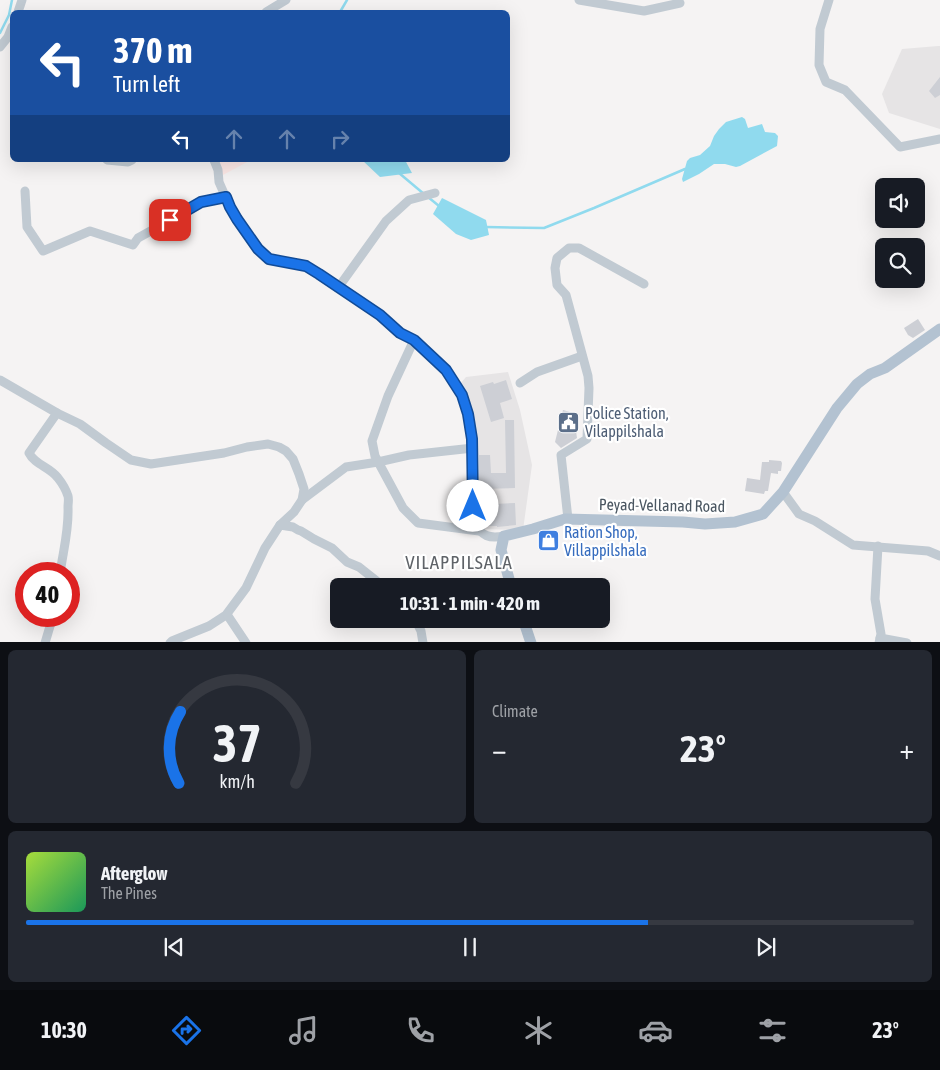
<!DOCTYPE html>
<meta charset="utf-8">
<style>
:root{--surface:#171b24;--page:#242831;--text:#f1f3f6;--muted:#9ea1a6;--line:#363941;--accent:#1a73e8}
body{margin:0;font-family:"Asap Condensed",sans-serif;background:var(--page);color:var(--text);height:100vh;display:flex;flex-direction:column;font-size:19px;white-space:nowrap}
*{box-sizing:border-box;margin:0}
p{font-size:16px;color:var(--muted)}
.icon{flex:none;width:28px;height:28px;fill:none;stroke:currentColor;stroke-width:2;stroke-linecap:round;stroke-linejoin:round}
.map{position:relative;height:642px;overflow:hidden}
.side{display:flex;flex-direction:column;gap:8px;padding:8px;background:#0d0f14;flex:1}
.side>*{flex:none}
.top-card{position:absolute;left:10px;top:10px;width:500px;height:152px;border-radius:8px;box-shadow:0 5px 20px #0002;background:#1a4fa0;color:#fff;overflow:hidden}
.fabs{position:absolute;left:875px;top:178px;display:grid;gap:10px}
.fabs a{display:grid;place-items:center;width:50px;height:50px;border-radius:8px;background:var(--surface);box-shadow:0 5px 20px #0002;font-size:25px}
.speed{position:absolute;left:15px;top:562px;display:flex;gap:10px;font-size:25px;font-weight:700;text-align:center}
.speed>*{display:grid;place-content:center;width:65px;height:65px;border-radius:50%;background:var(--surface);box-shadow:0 5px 20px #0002;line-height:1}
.speed .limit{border:8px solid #d22;background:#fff;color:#111}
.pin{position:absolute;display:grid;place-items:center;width:42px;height:42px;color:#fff;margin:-21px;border-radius:10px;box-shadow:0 2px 8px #0006}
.me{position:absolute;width:55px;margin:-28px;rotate:0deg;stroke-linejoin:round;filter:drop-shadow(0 0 4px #0008)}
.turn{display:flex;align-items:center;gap:18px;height:105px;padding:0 20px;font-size:22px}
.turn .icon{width:65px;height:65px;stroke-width:2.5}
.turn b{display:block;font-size:35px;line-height:42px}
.lanes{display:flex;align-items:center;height:48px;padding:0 20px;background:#0003;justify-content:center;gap:25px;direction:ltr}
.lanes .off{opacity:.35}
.big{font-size:38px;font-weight:700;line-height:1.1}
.side .card{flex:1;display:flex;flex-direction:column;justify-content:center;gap:8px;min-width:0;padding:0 18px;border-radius:8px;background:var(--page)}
.side .dial{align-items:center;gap:0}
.dial svg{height:130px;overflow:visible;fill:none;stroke:var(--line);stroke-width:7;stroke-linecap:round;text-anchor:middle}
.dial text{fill:var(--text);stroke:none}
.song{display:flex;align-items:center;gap:15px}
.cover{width:60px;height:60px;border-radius:8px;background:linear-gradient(135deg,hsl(80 70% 55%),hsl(150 70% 35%))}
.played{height:5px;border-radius:2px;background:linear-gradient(90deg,var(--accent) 70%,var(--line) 70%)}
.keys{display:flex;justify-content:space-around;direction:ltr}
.heat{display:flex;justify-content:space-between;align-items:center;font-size:28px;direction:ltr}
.side .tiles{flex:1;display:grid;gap:8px;grid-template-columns:1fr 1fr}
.card:last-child{grid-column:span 2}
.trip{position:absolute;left:330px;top:578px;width:280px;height:50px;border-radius:8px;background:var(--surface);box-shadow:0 5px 20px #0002;font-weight:700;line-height:50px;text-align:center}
.dock{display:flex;height:80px;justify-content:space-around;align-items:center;background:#090b0e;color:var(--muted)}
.dock .icon{width:35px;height:35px}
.dock .selected{color:var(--accent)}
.dock b{font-size:22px;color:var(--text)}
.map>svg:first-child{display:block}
.education{fill:#e6e4e5}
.medical{fill:#fce8e6}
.water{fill:#90daee}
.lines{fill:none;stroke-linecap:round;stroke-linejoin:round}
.stream{stroke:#90daee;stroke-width:2.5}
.building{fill:#cdcfd5}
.minor{stroke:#c1cad2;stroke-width:9}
.major{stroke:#b3c2d1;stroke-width:11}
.route-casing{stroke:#114b97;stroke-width:12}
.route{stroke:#1a73e8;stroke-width:9}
.labels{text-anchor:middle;stroke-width:4.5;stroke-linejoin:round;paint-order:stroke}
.service-label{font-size:16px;fill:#4e5e75;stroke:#fff;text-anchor:start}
.street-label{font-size:16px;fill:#4a5661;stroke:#fff}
.shop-label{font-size:16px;fill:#366cbe;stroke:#fff;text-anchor:start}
.quarter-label{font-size:19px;letter-spacing:1px;fill:#5f6368;stroke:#fff}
</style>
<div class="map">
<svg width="940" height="643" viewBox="0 0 940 643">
<rect width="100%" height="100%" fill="#f5f3f3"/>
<!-- education -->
<g class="education">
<polygon points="938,46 940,46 940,129 889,113 882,94 902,49"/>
<polygon points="508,372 520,410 532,465 523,530 480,529 476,523 475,451 460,384 466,377"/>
</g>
<!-- medical -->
<polygon class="medical" points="215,160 251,160 221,176"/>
<!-- water -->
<g class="water">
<polygon points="742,117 745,119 748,128 762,124 765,132 775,133 778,136 777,146 740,166 736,167 725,164 714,164 699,174 683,182 682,179 687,161 690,158 700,155 710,146 714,136 719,129 726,122"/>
<polygon points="362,160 405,160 412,173 380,177"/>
<polygon points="442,198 486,220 489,235 471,240 456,234 433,214"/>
</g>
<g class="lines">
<!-- stream -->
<g class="stream">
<polyline points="340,12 347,0"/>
<polyline points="0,33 9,15 12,0"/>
<polyline points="399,173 424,194"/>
<polyline points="428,197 439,206"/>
<polyline points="486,227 544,228 594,208 685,169"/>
</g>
</g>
<!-- building -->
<g class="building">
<polygon points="940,77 940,95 935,98 929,91"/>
<polygon points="918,319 925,330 913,338 908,335 904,328"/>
<polygon points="506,380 512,399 500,403 504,418 491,422 480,386 493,382 494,384"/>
<polygon points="563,410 577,414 579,430 576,431 577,438 561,448 555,442"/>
<polygon points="505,420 514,420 515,488 479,489 479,455 490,455 491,473 506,473"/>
<polygon points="769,460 781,461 782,463 781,471 778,471 778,474 771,473 768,491 765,491 764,494 745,491 747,478 760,480 762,462 769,462"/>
<polygon points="480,503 494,503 494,504 515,503 516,525 497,527 497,526 484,526 480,521"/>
<polygon points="551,533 553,540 543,544 540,536"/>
</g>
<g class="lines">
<!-- minor -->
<g class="minor">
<polyline points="579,0 644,11 680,3"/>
<polyline points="829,0 820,29 819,65 826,82 845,90 900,147 940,139"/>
<polyline points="18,12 22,0"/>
<polyline points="266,12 286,0"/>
<polyline points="0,47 8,37 12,27"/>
<polyline points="107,160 128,162 132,160"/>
<path d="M 214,160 L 218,170 L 219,182 L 230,207 L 237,219 L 259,249 L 269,259 L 305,266 L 338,288 L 352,295 L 380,315 L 400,333 L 414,340 L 425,349 L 446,370 L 453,380 L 462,395 L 468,415 L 472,439 L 474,523 C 482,536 489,539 504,536"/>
<polyline points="25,191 27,227 43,251 90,231 133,245 138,238 201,203 227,197"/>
<polyline points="338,288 386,221 409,200 435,193"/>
<polyline points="414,340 388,396 372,441 375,456 403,508 418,523 479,531"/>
<polyline points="0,380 57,413 80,424 106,443 131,460 151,464 224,453 247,447 268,444 279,447 286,451 293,459 299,474 304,489 302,500 294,512 280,525 265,548 246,588 226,615 209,626 172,641 170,643"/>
<polyline points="520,383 537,372 582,356"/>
<path d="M 57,413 L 29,453 C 35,465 50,467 58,478 C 62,483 66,490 68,496 C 69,500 68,503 68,507 C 69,531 63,551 60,574"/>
<polyline points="783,492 799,514 815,521 853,545 928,551 940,556"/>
<polyline points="302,500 346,467 378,462 409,455 473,448"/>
<polyline points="568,519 561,455 587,439 589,388 588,376 566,295 557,285 555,268 557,258 569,248 579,248 644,284"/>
<polyline points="280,525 293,527 298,530 301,531 314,539 332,548 347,562 359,567 383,586"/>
<polyline points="878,546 875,599 881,634 879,643"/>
<polyline points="228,616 246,643"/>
<polyline points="415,619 421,631 423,643"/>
<polyline points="880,638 907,643"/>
<polyline points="45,643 53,616"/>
</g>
<!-- major -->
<g class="major">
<polyline points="511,586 501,550 504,536 533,529 565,519 683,522 705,524 735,522 763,514 783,492 837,408 857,384 870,374 885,368 940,329"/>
<polyline points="523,619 531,643"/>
</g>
</g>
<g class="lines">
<defs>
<polyline id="route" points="170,220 201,202 226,197 230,207 237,219 258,249 269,259 306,266 319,274 380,315 400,333 414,340 446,370 462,395 468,414 472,439 473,506"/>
</defs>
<!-- route casing -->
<use href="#route" class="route-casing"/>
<!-- route -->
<use href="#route" class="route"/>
</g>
<!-- icons -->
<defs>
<symbol id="civic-square" viewBox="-11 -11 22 22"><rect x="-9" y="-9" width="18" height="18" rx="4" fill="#5c6f8a" stroke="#fff"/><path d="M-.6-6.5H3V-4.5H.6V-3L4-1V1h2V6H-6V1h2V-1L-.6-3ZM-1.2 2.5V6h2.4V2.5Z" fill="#fff"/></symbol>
<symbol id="shop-square" viewBox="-11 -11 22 22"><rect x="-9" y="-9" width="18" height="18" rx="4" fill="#3f7fe0" stroke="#fff"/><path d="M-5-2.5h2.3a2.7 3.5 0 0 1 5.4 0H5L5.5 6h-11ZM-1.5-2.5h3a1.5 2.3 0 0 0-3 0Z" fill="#fff"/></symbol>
</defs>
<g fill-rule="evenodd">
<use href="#civic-square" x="556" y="410" width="25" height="25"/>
<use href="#shop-square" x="536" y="528" width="25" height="25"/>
</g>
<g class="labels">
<!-- service labels -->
<g class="service-label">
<text x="585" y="419">Police Station,<tspan x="585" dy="18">Vilappilshala</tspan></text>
</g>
<!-- street labels -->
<g class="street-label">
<text transform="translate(662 505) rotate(1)" y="6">Peyad-Vellanad Road</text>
</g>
<!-- shop labels -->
<g class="shop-label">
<text x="564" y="538">Ration Shop,<tspan x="564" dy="18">Villappilshala</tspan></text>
</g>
<!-- quarter labels -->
<g class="quarter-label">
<text x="459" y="569">VILAPPILSALA</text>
</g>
</g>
</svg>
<div class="fabs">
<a><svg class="icon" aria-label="sound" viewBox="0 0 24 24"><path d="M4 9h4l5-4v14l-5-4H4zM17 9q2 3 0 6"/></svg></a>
<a><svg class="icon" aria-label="search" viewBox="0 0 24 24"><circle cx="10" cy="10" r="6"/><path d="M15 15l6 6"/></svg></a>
</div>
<div class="speed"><div class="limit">40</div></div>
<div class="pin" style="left:170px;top:220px;background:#d93025"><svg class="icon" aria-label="arrive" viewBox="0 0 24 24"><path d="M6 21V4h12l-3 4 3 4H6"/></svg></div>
<svg class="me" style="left:473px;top:506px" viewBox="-20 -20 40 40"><circle r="19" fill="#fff"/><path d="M0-13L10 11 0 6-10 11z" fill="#1a73e8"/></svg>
<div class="trip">10:31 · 1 min · 420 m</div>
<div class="top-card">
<div class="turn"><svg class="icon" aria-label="left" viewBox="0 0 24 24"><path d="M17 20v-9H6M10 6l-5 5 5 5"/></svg><div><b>370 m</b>Turn left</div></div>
<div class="lanes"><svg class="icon" aria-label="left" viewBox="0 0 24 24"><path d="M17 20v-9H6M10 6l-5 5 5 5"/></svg><svg class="icon off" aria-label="ahead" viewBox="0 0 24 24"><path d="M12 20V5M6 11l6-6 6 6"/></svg><svg class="icon off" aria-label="ahead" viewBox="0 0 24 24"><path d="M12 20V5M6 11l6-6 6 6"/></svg><svg class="icon off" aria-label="right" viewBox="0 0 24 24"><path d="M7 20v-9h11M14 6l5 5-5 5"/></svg></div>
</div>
</div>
<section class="side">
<div class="tiles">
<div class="card dial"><svg viewBox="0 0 100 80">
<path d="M14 69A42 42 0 1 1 86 69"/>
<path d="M14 69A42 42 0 0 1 15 25" stroke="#1a73e8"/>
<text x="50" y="56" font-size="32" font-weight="700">37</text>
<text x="50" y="72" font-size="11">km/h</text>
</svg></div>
<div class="card"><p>Climate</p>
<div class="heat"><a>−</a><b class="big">23°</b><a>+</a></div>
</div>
<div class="card">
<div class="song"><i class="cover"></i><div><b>Afterglow</b><p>The Pines</p></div></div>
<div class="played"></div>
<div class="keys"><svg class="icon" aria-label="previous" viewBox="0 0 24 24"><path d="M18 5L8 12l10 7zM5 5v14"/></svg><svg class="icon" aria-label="pause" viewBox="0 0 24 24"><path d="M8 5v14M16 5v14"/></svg><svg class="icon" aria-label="next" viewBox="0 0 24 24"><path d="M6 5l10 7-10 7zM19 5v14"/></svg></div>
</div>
</div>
</section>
<nav class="dock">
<b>10:30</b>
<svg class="icon selected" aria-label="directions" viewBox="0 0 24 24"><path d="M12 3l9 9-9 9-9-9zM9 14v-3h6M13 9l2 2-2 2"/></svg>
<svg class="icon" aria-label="music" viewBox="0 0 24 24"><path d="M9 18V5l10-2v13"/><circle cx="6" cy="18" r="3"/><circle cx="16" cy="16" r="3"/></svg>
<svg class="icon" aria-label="phone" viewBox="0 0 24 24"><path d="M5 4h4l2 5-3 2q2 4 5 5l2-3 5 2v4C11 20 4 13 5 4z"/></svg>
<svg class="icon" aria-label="climate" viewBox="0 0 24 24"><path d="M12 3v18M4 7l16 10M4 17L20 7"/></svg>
<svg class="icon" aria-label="car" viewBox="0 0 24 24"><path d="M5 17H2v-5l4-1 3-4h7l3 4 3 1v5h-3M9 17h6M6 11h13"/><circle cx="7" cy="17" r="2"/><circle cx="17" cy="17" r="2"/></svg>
<svg class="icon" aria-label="filters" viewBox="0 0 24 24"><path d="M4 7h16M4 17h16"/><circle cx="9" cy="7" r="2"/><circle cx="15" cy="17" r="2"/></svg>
<b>23°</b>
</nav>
